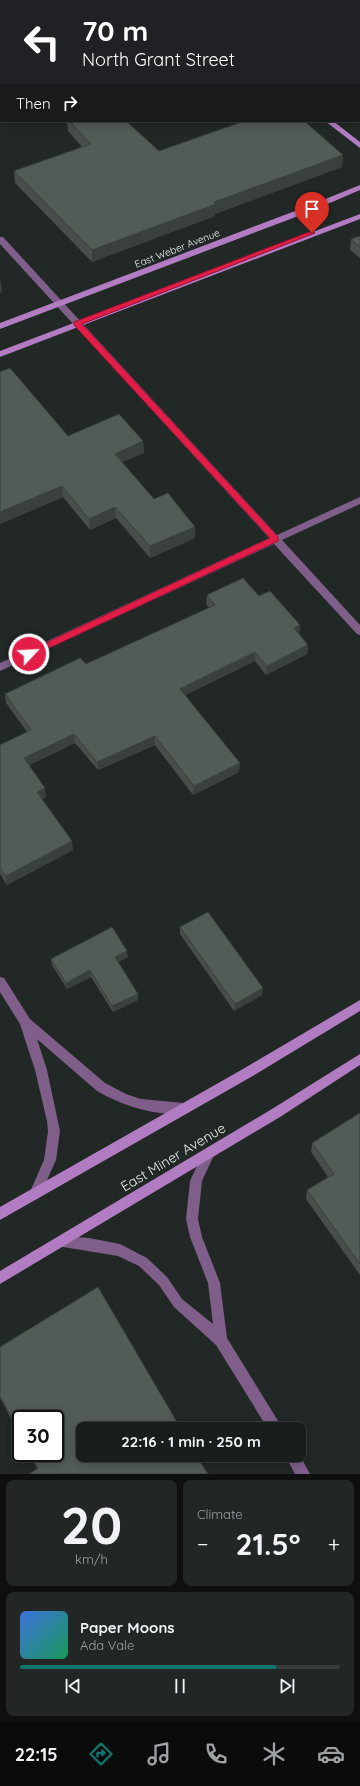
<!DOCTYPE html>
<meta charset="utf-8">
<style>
:root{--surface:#191e1c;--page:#222725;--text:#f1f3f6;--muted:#9fa2a3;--line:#373c3b;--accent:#0f766e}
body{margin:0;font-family:Quicksand,sans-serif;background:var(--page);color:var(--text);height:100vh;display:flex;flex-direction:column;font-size:15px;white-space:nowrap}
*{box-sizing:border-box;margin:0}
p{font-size:13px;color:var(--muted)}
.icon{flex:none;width:22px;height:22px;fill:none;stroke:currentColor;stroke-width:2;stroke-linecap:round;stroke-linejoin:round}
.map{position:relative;height:1474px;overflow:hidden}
.drawer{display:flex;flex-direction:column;gap:6px;padding:6px;background:#0e100f;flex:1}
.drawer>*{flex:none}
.top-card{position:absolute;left:0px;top:0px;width:360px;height:122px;box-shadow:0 2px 10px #0003,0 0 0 1px var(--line);background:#202124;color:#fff;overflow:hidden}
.speed{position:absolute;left:12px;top:1410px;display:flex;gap:8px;font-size:20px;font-weight:700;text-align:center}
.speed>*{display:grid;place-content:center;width:52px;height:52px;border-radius:50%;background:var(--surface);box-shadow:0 2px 10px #0003,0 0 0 1px var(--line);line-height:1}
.speed .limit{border:2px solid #111;border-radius:6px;background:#fff;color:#111}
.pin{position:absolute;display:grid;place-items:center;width:34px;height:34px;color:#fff;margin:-41px -17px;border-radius:50% 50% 50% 0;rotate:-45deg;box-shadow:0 0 4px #0007}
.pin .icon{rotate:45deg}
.me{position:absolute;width:44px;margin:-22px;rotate:65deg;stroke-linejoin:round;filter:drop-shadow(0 0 3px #0008)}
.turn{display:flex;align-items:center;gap:14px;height:84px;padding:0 16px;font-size:18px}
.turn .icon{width:52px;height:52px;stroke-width:2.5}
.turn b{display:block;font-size:28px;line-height:34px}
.then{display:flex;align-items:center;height:38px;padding:0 16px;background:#0003;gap:8px;font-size:15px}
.big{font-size:30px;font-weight:700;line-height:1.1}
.drawer .card{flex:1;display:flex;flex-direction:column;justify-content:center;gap:6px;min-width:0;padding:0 14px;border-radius:8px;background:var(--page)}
.drawer .dial{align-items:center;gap:0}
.dial b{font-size:52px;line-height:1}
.song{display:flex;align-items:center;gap:12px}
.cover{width:48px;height:48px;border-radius:6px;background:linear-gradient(135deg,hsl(220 70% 55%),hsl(150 70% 35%))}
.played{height:4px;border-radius:2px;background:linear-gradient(90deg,var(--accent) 80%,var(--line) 80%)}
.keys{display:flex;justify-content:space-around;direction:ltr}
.heat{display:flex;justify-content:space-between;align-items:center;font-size:22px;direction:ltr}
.drawer .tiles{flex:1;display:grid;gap:6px;grid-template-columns:1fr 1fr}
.card:last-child{grid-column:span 2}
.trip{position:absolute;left:76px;top:1422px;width:230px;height:40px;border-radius:8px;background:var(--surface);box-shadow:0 2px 10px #0003,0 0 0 1px var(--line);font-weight:700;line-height:40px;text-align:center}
.dock{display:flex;height:64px;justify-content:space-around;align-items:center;background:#0a0c0b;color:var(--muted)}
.dock .icon{width:28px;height:28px}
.dock .active{color:var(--accent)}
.dock b{font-size:18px;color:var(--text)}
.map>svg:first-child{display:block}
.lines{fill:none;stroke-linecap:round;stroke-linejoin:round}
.lane{fill:#7f5e89;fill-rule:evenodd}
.street{fill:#7f5e89;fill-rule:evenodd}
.secondary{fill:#b27cc2;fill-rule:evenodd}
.wall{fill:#474e4b}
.shaded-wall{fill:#3a403d}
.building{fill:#535b57;stroke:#3a403d}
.route{fill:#e11d48;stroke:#92132f}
.labels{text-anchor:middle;stroke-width:4;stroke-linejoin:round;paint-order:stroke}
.far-street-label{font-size:10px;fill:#eaefec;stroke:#212825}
.near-street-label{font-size:14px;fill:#eaefec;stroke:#212825}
</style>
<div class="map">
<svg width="360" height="1474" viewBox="0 0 360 1474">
<rect width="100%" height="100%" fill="#212825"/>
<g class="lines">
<!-- lane -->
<g class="lane">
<rect x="359" y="47" width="1" height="4"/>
<rect x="359" y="74" width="1" height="4"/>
</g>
<!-- street -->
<g class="street">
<polygon points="0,237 3,237 277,535 360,497 360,504 282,540 360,625 360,635 357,634 274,544 0,671 0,663 269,538 0,244"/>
<path d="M 0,977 L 4,978 L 30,1019 L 105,1083 L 126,1094 L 141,1099 L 184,1103 L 188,1105 L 190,1109 L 188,1113 C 182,1115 176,1114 170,1114 C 143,1112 120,1104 97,1091 L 37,1039 L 47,1070 L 60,1131 L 56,1160 L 39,1198 L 35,1200 L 31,1198 L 29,1194 L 44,1160 L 48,1131 L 47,1121 L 35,1070 L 20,1024 L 0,992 Z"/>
<polygon points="209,1147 213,1149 215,1153 202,1181 198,1219 202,1237 220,1283 227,1338 283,1429 268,1429 216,1345 174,1307 159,1285 139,1266 118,1256 57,1246 55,1242 57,1238 61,1236 89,1238 120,1244 147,1258 167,1277 182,1299 213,1324 208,1283 190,1237 186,1219 190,1181 205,1149"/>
<polygon points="299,1454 310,1474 295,1474 285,1455"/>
</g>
<!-- secondary -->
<g class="secondary">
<rect x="177" y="0" width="7" height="1"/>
<rect x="0" y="71" width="1" height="4"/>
<polygon points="325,121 333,121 360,142 360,148"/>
<polygon points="360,185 360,190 309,212 0,329 0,323 303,208"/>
<polygon points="360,214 360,219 0,357 0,351"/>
<polygon points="360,1000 360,1011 251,1077 0,1220 0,1207 243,1069"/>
<polygon points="360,1054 360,1065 280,1117 0,1284 0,1271 272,1109"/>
</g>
</g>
<!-- wall -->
<g class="wall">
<polygon points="222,0 339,0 340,1 222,1"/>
<polygon points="67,121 159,151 241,122 239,121 304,121 343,155 342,167 215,214 215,216 92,262 15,183 14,171 82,147 68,131"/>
<polygon points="360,236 360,258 350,250 351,239"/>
<polygon points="0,372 68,436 143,441 144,453 122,462 154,499 195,538 150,558 116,518 90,530 63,497 0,524"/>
<polygon points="207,595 259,596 300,625 299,635 308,645 307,654 266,675 255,661 185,695 239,772 193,795 155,745 98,770 75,743 29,765 46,797 42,799 73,850 7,885 0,874 0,745 27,732 6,703 5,694 86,664 209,608 206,604"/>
<polygon points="180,927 262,995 234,1011 180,934"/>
<polygon points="128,957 118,962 138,1000 113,1012 91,977 67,989 52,965 51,959"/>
<polygon points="360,1113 360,1275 306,1199 307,1190 328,1177 311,1152 312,1143"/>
<polygon points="0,1347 181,1429 37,1469 29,1453 55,1453 21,1419 21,1438 0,1398"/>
</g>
<!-- shaded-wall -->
<g class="shaded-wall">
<polygon points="360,18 360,27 359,28 359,19"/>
<polygon points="1,46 1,56 0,57 0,47"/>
<polygon points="343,155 342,167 215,214 215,216 92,262 92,250 214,202"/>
<polygon points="0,281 1,281 2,292 0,293"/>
<polygon points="143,441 144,453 115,465 115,454"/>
<polygon points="62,486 63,497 0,524 0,512"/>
<polygon points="115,507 116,518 90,530 89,519"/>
<polygon points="195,527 195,538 150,558 150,546"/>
<polygon points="300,625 299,634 293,638 294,628"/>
<polygon points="308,645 307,654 266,675 267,666"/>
<polygon points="255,652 255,661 180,698 180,689"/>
<polygon points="74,734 75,743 26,767 24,758"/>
<polygon points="155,736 155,745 98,770 97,762"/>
<polygon points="240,763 239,772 193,795 194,786"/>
<polygon points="45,788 46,797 38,801 37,792"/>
<polygon points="72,841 73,850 7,885 6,876"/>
<polygon points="127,951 128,957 116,963 115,957"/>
<polygon points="90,970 91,977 67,989 66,983"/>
<polygon points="263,988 262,995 234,1011 235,1004"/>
<polygon points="138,994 138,1000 113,1012 112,1006"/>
</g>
<!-- building -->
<g class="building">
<polygon points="35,0 146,0 148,1 32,1"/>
<polygon points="231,0 339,0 340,1 233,1"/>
<polygon points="0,4 1,4 1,46 0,47"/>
<polygon points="69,121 126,121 159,151 245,121 304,121 343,155 214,202 216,204 92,250 14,171 91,144"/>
<polygon points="360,236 360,247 351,239"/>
<polygon points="10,368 68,436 119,414 143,441 115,454 154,499 168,493 195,527 150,546 115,507 89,519 62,486 0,512 0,372"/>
<polygon points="243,578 259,596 270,591 300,625 294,628 308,645 267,666 255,652 180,689 240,763 194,786 155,736 97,762 74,734 24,758 45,788 37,792 72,841 6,876 0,868 0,745 31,730 5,694 80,658 86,664 215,605 207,595"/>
<polygon points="208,912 263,988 235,1004 180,927"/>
<polygon points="112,927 127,951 115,957 138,994 112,1006 90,970 66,983 51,959"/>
<polygon points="360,1113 360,1264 307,1190 334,1174 312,1143"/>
<polygon points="98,1287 181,1429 83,1429 83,1455 196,1455 208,1474 29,1474 38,1468 30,1453 55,1453 55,1419 21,1419 21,1435 0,1396 0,1347"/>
</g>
<!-- route -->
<polygon class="route" points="309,232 315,233 82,324 278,537 278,541 32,656 26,656 26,652 270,538 74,325 74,322"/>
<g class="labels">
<!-- far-street labels -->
<g class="far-street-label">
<text transform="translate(177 248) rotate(-21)" y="4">East Weber Avenue</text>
</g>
<!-- near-street labels -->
<g class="near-street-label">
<text transform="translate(173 1157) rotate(-31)" y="5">East Miner Avenue</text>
</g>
</g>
</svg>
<div class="speed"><div class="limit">30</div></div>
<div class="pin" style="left:312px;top:233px;background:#d93025"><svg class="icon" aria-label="arrive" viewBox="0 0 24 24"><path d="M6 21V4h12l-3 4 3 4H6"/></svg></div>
<svg class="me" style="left:29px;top:654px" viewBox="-20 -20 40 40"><circle r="17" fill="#e11d48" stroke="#fff" stroke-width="3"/><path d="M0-11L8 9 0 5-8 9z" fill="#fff"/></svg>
<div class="trip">22:16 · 1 min · 250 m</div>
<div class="top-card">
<div class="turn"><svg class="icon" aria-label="left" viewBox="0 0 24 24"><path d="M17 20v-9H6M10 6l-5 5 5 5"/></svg><div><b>70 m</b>North Grant Street</div></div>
<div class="then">Then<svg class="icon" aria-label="right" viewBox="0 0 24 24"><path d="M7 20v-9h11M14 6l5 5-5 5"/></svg></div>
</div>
</div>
<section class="drawer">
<div class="tiles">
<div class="card dial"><b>20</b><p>km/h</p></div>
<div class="card"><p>Climate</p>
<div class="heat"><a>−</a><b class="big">21.5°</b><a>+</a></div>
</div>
<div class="card">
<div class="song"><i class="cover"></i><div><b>Paper Moons</b><p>Ada Vale</p></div></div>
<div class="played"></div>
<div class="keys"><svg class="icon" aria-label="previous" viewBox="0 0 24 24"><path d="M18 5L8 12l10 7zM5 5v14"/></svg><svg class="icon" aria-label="pause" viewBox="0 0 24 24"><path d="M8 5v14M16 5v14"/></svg><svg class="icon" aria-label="next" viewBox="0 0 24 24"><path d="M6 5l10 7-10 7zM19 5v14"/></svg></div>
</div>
</div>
</section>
<nav class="dock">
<b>22:15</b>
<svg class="icon active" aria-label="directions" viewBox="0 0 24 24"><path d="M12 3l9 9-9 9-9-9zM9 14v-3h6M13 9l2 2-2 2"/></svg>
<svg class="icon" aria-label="music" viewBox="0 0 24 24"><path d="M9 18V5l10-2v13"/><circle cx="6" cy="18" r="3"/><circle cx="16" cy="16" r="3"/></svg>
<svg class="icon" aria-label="phone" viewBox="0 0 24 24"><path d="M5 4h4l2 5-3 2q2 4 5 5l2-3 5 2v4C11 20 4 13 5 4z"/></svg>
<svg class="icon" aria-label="climate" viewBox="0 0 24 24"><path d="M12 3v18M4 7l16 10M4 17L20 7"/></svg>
<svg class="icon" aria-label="car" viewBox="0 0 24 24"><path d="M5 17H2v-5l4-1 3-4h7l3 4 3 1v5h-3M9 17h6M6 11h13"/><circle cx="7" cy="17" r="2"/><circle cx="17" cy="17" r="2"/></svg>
</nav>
